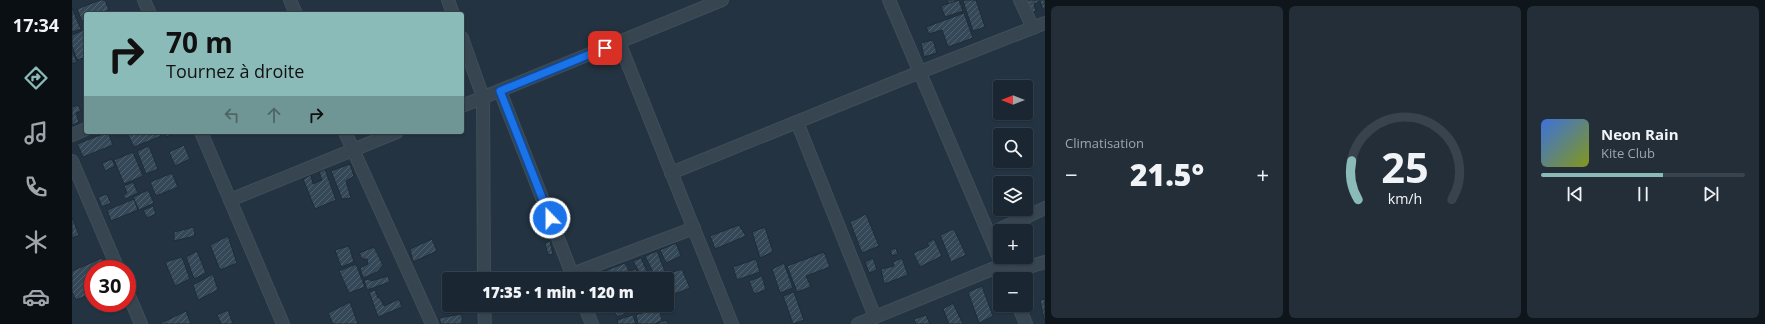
<!DOCTYPE html>
<html lang="fr">
<meta charset="utf-8">
<style>
:root{--surface:#1a2631;--page:#232e39;--text:#f1f3f6;--muted:#9fa5ab;--line:#38434d;--accent:#8bbbb9}
body{margin:0;font-family:"Open Sans",sans-serif;background:var(--page);color:var(--text);height:100vh;display:flex;flex-direction:column;font-size:15px;white-space:nowrap}
*{box-sizing:border-box;margin:0}
p{font-size:13px;color:var(--muted)}
.icon{flex:none;width:22px;height:22px;fill:none;stroke:currentColor;stroke-width:2;stroke-linecap:round;stroke-linejoin:round}
.map{position:relative;flex:1;overflow:hidden}
.sheet{display:flex;flex-direction:column;gap:6px;padding:6px;background:#0e151b;width:720px}
.sheet>*{flex:none}
.guide{position:absolute;left:12px;top:12px;width:380px;height:122px;border-radius:4px;box-shadow:0 1px 3px #0004,0 0 0 1px var(--line);background:#8bbbb9;color:#111;overflow:hidden}
.needle{width:26px;rotate:270deg}
.controls{position:absolute;left:921px;top:80px;display:grid;gap:8px}
.controls a{display:grid;place-items:center;width:40px;height:40px;border-radius:4px;background:var(--surface);box-shadow:0 1px 3px #0004,0 0 0 1px var(--line);font-size:20px}
.speed{position:absolute;left:12px;top:260px;display:flex;gap:8px;font-size:20px;font-weight:700;text-align:center}
.speed>*{display:grid;place-content:center;width:52px;height:52px;border-radius:50%;background:var(--surface);box-shadow:0 1px 3px #0004,0 0 0 1px var(--line);line-height:1}
.speed .limit{border:6px solid #d22;background:#fff;color:#111}
.pin{position:absolute;display:grid;place-items:center;width:34px;height:34px;color:#fff;margin:-17px;border-radius:8px;box-shadow:0 2px 6px #0006}
.me{position:absolute;width:44px;margin:-22px;rotate:338deg;stroke-linejoin:round;filter:drop-shadow(0 0 3px #0008)}
.turn{display:flex;align-items:center;gap:14px;height:84px;padding:0 16px;font-size:18px}
.turn .icon{width:52px;height:52px;stroke-width:2.5}
.turn b{display:block;font-size:28px;line-height:34px}
.lanes{display:flex;align-items:center;height:38px;padding:0 16px;background:#0003;justify-content:center;gap:20px;direction:ltr}
.lanes .off{opacity:.35}
.big{font-size:30px;font-weight:800;line-height:1.1}
.sheet .card{flex:1;display:flex;flex-direction:column;justify-content:center;gap:6px;min-width:0;padding:0 14px;border-radius:6px;background:var(--page)}
.sheet .dial{align-items:center;gap:0}
.dial svg{height:104px;overflow:visible;fill:none;stroke:var(--line);stroke-width:7;stroke-linecap:round;text-anchor:middle}
.dial text{fill:var(--text);stroke:none}
.song{display:flex;align-items:center;gap:12px}
.cover{width:48px;height:48px;border-radius:6px;background:linear-gradient(135deg,hsl(220 70% 55%),hsl(70 70% 35%))}
.played{height:4px;border-radius:2px;background:linear-gradient(90deg,var(--accent) 60%,var(--line) 60%)}
.keys{display:flex;justify-content:space-around;direction:ltr}
.heat{display:flex;justify-content:space-between;align-items:center;font-size:22px;direction:ltr}
.sheet .tiles{flex:1;display:grid;gap:6px;grid-template-columns:repeat(3,1fr)}
.trip{position:absolute;left:370px;top:272px;width:232px;height:40px;border-radius:4px;background:var(--surface);box-shadow:0 1px 3px #0004,0 0 0 1px var(--line);font-weight:800;line-height:40px;text-align:center}
main{display:flex;flex:1;min-height:0}
.tab-bar{display:flex;flex-direction:column;width:72px;justify-content:space-around;align-items:center;background:#0a0f14;color:var(--muted)}
.tab-bar .icon{width:28px;height:28px}
.tab-bar .active{color:var(--accent)}
.tab-bar b{font-size:18px;color:var(--text)}
.map>svg:first-child{display:block}
.building{fill:url(#building-hatch);stroke:#1e2c37}
.lines{fill:none;stroke-linecap:round;stroke-linejoin:round}
.minor-casing{stroke:#404e59;stroke-width:14}
.minor{stroke:#374550;stroke-width:12}
.route-casing{stroke:#114b97;stroke-width:10}
.route{stroke:#1a73e8;stroke-width:7}
</style>
<main>
<nav class="tab-bar">
<b>17:34</b>
<svg class="icon active" aria-label="directions" viewBox="0 0 24 24"><path d="M12 3l9 9-9 9-9-9zM9 14v-3h6M13 9l2 2-2 2"/></svg>
<svg class="icon" aria-label="music" viewBox="0 0 24 24"><path d="M9 18V5l10-2v13"/><circle cx="6" cy="18" r="3"/><circle cx="16" cy="16" r="3"/></svg>
<svg class="icon" aria-label="phone" viewBox="0 0 24 24"><path d="M5 4h4l2 5-3 2q2 4 5 5l2-3 5 2v4C11 20 4 13 5 4z"/></svg>
<svg class="icon" aria-label="climate" viewBox="0 0 24 24"><path d="M12 3v18M4 7l16 10M4 17L20 7"/></svg>
<svg class="icon" aria-label="car" viewBox="0 0 24 24"><path d="M5 17H2v-5l4-1 3-4h7l3 4 3 1v5h-3M9 17h6M6 11h13"/><circle cx="7" cy="17" r="2"/><circle cx="17" cy="17" r="2"/></svg>
</nav>
<div class="map">
<svg width="973" height="324" viewBox="0 0 973 324">
<defs>
<pattern id="building-hatch" width="6" height="6" patternUnits="userSpaceOnUse"><rect width="6" height="6" fill="#344857"/><path d="M-1 1l2-2M0 6l6-6M5 7l2-2" fill="none" stroke="#4f616e"/></pattern>
</defs>
<rect width="100%" height="100%" fill="#233341"/>
<!-- building -->
<g class="building">
<polygon points="28,0 33,0 37,10 27,14 14,14 14,19 10,21 5,9"/>
<polygon points="875,0 887,0 888,3 877,6"/>
<polygon points="887,0 891,11 873,17 869,6"/>
<polygon points="894,0 904,0 913,27 901,31 891,1"/>
<polygon points="952,0 973,0 973,8 971,10 968,1 962,4 964,11 957,14"/>
<polygon points="0,8 9,29 0,32"/>
<polygon points="892,13 901,38 876,47 870,30 857,34 854,27"/>
<polygon points="12,30 14,35 14,57 5,60 0,46 0,35"/>
<polygon points="861,40 865,53 852,57 849,43"/>
<polygon points="0,51 5,62 0,64"/>
<polygon points="6,105 9,111 4,113 7,122 0,125 0,107"/>
<polygon points="36,132 41,145 11,157 5,144"/>
<polygon points="62,132 87,132 89,136 62,147 56,135"/>
<polygon points="92,132 105,132 105,133 94,137"/>
<polygon points="112,145 118,159 103,166 97,152"/>
<polygon points="77,146 86,169 74,174 65,151"/>
<polygon points="61,152 71,176 52,184 42,160"/>
<polygon points="40,159 43,166 33,171 30,163"/>
<polygon points="278,164 282,176 274,181 279,198 270,199 259,171"/>
<polygon points="253,169 264,200 243,209 231,179 239,175 241,184 250,180 247,172"/>
<polygon points="100,173 106,187 84,196 78,182"/>
<polygon points="61,182 66,193 53,199 51,195 55,193 52,186"/>
<polygon points="76,190 82,203 67,210 61,197"/>
<polygon points="35,194 39,203 30,207 26,197"/>
<polygon points="62,199 66,210 39,221 35,210"/>
<polygon points="81,206 84,214 75,218 71,210"/>
<polygon points="794,214 807,246 790,253 778,222"/>
<polygon points="0,217 7,235 0,238"/>
<polygon points="667,225 674,236 643,249 638,236"/>
<polygon points="122,227 123,236 102,241 102,232"/>
<polygon points="693,227 701,252 688,258 680,232"/>
<polygon points="882,229 894,255 879,262 868,235"/>
<polygon points="156,236 165,263 148,270 138,245"/>
<polygon points="360,239 365,251 341,262 338,249"/>
<polygon points="862,239 870,256 848,267 841,253 857,246 855,243"/>
<polygon points="478,241 481,254 476,255 473,243"/>
<polygon points="604,243 609,256 594,263 588,250"/>
<polygon points="277,246 282,262 269,267 263,250"/>
<polygon points="302,247 311,265 305,272 291,278 288,268 296,264 295,259 290,259 287,253"/>
<polygon points="824,248 826,254 820,256 818,250"/>
<polygon points="125,251 134,273 122,279 114,257"/>
<polygon points="585,251 594,274 584,278 573,256"/>
<polygon points="752,252 758,267 734,276 739,287 725,292 715,266"/>
<polygon points="110,257 118,279 103,286 93,262"/>
<polygon points="30,258 35,269 21,269 21,293 4,300 0,292 0,271"/>
<polygon points="569,258 577,276 571,279 561,261"/>
<polygon points="801,258 805,270 797,273 793,262"/>
<polygon points="830,258 836,275 812,284 809,269 822,266 821,262"/>
<polygon points="684,259 688,272 665,280 661,267"/>
<polygon points="553,263 557,271 564,269 567,279 523,279 525,274"/>
<polygon points="712,263 721,288 708,293 700,269"/>
<polygon points="284,264 293,287 277,293 267,271"/>
<polygon points="610,269 618,288 595,297 595,279 581,279"/>
<polygon points="141,274 146,290 126,300 121,285"/>
<polygon points="316,276 318,282 295,290 292,280 298,279 299,281"/>
<polygon points="690,276 694,290 682,294 677,281"/>
<polygon points="910,286 921,316 907,323 896,292"/>
<polygon points="303,290 306,298 308,298 312,306 327,299 330,307 306,317 297,292"/>
<polygon points="722,292 732,320 721,324 711,296"/>
<polygon points="973,299 973,319 972,319 968,300"/>
<polygon points="278,302 286,324 261,324 256,313"/>
<polygon points="881,303 891,324 877,324 871,309"/>
<polygon points="540,305 565,305 566,308 545,317"/>
<polygon points="587,307 590,321 582,324 566,324 564,315"/>
<polygon points="156,310 161,324 149,324 145,315"/>
<polygon points="114,311 119,324 89,324 89,323"/>
<polygon points="390,314 390,324 369,324 367,318"/>
<polygon points="561,315 564,324 546,324 545,320"/>
<polygon points="854,315 858,324 844,324 842,319"/>
<polygon points="594,320 596,324 583,324"/>
</g>
<g class="lines">
<defs>
<g id="minor">
<polyline points="72,0 78,14"/>
<polyline points="218,0 224,14"/>
<polyline points="376,0 381,14"/>
<polyline points="817,0 936,279"/>
<polyline points="948,0 961,28"/>
<polyline points="390,38 411,97 412,279"/>
<polyline points="547,42 660,324"/>
<polyline points="428,91 502,279"/>
<polyline points="390,106 650,0"/>
<polyline points="725,122 803,317"/>
<polyline points="129,132 211,324"/>
<polyline points="273,132 360,324"/>
<polyline points="0,135 14,129"/>
<polyline points="0,161 46,269"/>
<polyline points="599,173 848,72 973,23"/>
<polyline points="158,200 325,132"/>
<polyline points="918,234 973,208"/>
<polyline points="500,274 622,228"/>
<polyline points="934,274 973,262"/>
<polyline points="55,291 69,324"/>
<polyline points="412,305 413,324"/>
<polyline points="512,305 520,324"/>
<polyline points="946,305 954,324"/>
<polyline points="786,324 930,265"/>
</g>
</defs>
<!-- minor casing -->
<use href="#minor" class="minor-casing"/>
<!-- minor -->
<use href="#minor" class="minor"/>
</g>
<g class="lines">
<defs>
<polyline id="route" points="478,218 428,91 533,48"/>
</defs>
<!-- route casing -->
<use href="#route" class="route-casing"/>
<!-- route -->
<use href="#route" class="route"/>
</g>
</svg>
<div class="controls">
<a><svg class="needle" viewBox="-14 -14 28 28"><path d="M0-13l5 13h-10z" fill="#e53935"/><path d="M0 13l5-13h-10z" fill="#9fa5ab"/></svg></a>
<a><svg class="icon" aria-label="search" viewBox="0 0 24 24"><circle cx="10" cy="10" r="6"/><path d="M15 15l6 6"/></svg></a>
<a><svg class="icon" aria-label="layers" viewBox="0 0 24 24"><path d="M12 4l9 5-9 5-9-5zM3 14l9 5 9-5"/></svg></a>
<a>+</a>
<a>−</a>
</div>
<div class="speed"><div class="limit">30</div></div>
<div class="pin" style="left:533px;top:48px;background:#d93025"><svg class="icon" aria-label="arrive" viewBox="0 0 24 24"><path d="M6 21V4h12l-3 4 3 4H6"/></svg></div>
<svg class="me" style="left:478px;top:218px" viewBox="-20 -20 40 40"><circle r="17" fill="#1a73e8" stroke="#fff" stroke-width="3"/><path d="M0-11L8 9 0 5-8 9z" fill="#fff"/></svg>
<div class="trip">17:35 · 1 min · 120 m</div>
<div class="guide">
<div class="turn"><svg class="icon" aria-label="right" viewBox="0 0 24 24"><path d="M7 20v-9h11M14 6l5 5-5 5"/></svg><div><b>70 m</b>Tournez à droite</div></div>
<div class="lanes"><svg class="icon off" aria-label="left" viewBox="0 0 24 24"><path d="M17 20v-9H6M10 6l-5 5 5 5"/></svg><svg class="icon off" aria-label="ahead" viewBox="0 0 24 24"><path d="M12 20V5M6 11l6-6 6 6"/></svg><svg class="icon" aria-label="right" viewBox="0 0 24 24"><path d="M7 20v-9h11M14 6l5 5-5 5"/></svg></div>
</div>
</div>
<section class="sheet">
<div class="tiles">
<div class="card"><p>Climatisation</p>
<div class="heat"><a>−</a><b class="big">21.5°</b><a>+</a></div>
</div>
<div class="card dial"><svg viewBox="0 0 100 80">
<path d="M14 69A42 42 0 1 1 86 69"/>
<path d="M14 69A42 42 0 0 1 9 39" stroke="#8bbbb9"/>
<text x="50" y="56" font-size="32" font-weight="700">25</text>
<text x="50" y="72" font-size="11">km/h</text>
</svg></div>
<div class="card">
<div class="song"><i class="cover"></i><div><b>Neon Rain</b><p>Kite Club</p></div></div>
<div class="played"></div>
<div class="keys"><svg class="icon" aria-label="previous" viewBox="0 0 24 24"><path d="M18 5L8 12l10 7zM5 5v14"/></svg><svg class="icon" aria-label="pause" viewBox="0 0 24 24"><path d="M8 5v14M16 5v14"/></svg><svg class="icon" aria-label="next" viewBox="0 0 24 24"><path d="M6 5l10 7-10 7zM19 5v14"/></svg></div>
</div>
</div>
</section>
</main>
